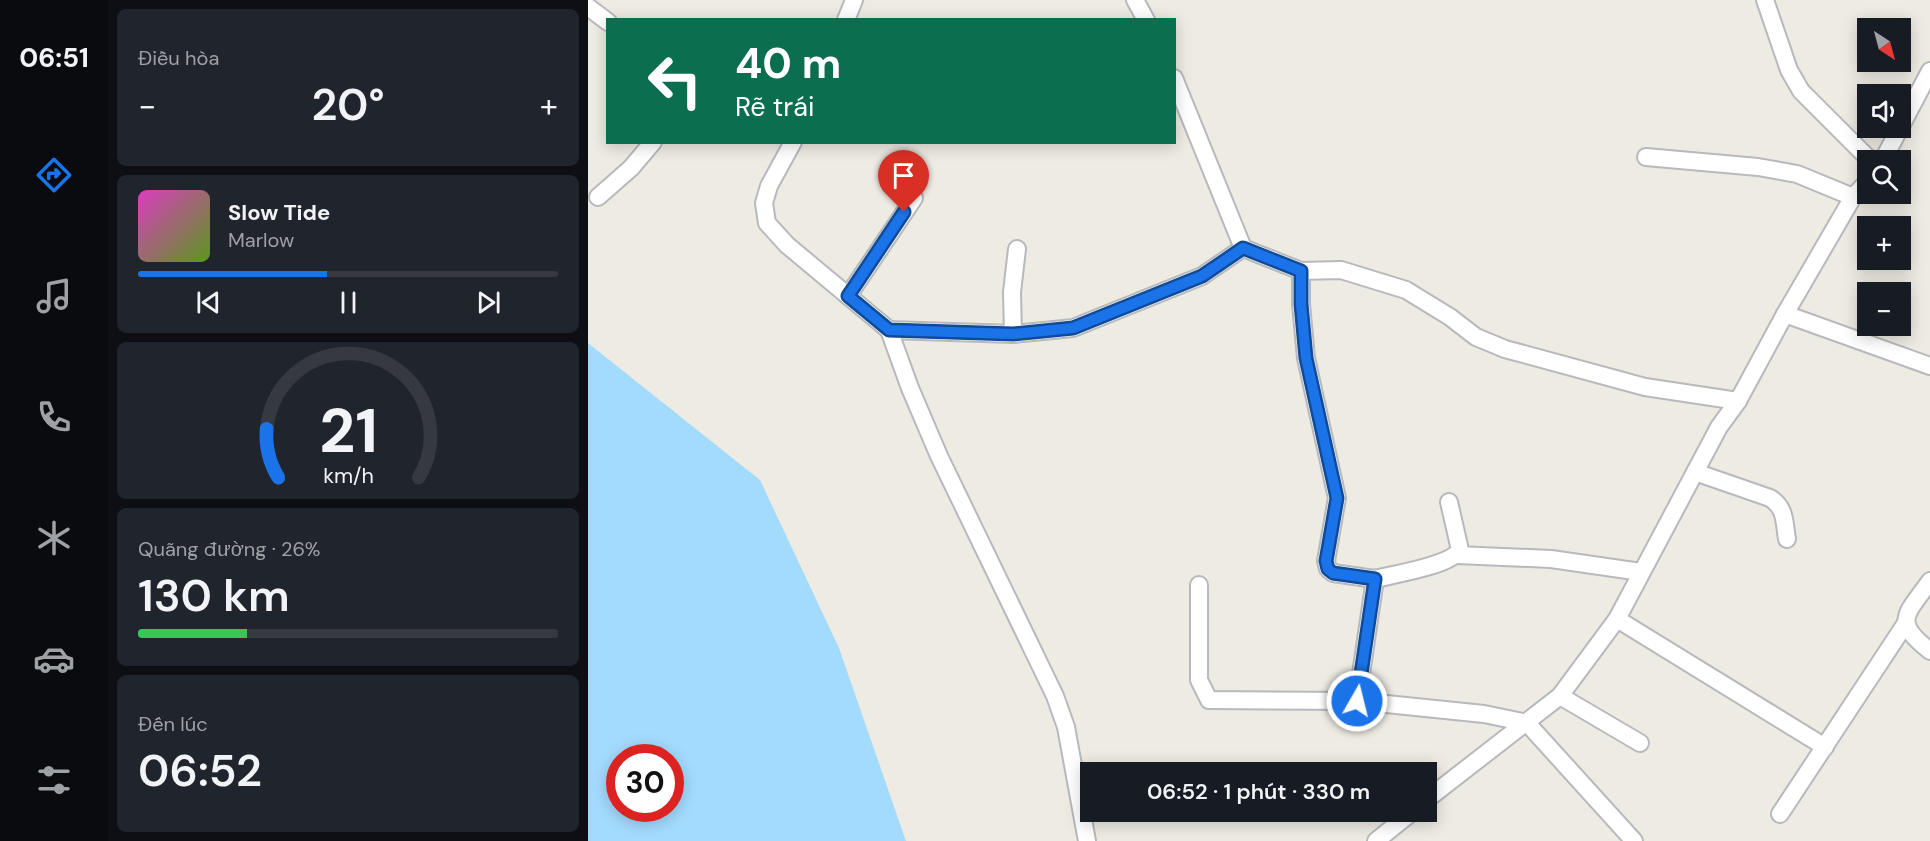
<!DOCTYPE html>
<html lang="vi">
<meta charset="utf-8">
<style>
:root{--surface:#171b24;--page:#20242c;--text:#f1f3f6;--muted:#9ea1a6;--line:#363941;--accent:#1a73e8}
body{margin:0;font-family:"DM Sans",sans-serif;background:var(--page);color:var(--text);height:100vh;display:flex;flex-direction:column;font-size:22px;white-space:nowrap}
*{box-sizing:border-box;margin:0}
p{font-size:20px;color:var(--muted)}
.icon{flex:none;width:33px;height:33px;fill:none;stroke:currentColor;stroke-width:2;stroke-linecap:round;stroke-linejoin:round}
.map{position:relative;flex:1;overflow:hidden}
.sheet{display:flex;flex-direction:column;gap:9px;padding:9px;background:#0d0f14;width:480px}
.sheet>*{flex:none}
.hud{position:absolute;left:18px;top:18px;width:570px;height:126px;border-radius:0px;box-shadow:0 3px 15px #0003;background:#0b6e4f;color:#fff;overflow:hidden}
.needle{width:39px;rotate:144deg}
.tools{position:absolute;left:1269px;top:18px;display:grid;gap:12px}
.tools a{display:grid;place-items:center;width:54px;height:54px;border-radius:0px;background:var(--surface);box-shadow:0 3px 15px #0003;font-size:30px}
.speed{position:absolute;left:18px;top:744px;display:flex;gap:12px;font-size:30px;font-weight:700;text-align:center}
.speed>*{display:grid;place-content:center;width:78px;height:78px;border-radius:50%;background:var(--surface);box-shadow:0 3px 15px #0003;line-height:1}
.speed .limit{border:9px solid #d22;background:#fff;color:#111}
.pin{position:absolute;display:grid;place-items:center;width:51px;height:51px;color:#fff;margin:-62px -26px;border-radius:50% 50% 50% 0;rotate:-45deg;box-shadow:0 0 6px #0007}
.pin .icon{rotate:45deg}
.me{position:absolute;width:66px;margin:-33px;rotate:8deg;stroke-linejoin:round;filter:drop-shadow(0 0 4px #0008)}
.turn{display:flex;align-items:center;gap:21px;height:126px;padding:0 30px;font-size:27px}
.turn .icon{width:78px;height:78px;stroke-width:2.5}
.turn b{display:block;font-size:42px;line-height:51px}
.big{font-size:45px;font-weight:600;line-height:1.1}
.sheet .card{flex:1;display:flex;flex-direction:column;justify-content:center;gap:9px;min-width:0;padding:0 21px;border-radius:9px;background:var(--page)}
.sheet .dial{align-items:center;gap:0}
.dial svg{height:156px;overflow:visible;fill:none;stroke:var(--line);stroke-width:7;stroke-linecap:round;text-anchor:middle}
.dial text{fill:var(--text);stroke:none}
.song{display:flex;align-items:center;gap:18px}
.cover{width:72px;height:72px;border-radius:9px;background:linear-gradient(135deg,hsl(310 70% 55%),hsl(90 70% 35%))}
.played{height:6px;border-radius:3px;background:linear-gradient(90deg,var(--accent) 45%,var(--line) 45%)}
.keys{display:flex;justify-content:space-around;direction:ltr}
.heat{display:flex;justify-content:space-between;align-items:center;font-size:33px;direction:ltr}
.charge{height:9px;border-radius:4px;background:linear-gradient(90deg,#34c759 26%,var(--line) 0)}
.trip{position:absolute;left:492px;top:762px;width:357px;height:60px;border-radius:0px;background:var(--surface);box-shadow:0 3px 15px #0003;font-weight:600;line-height:60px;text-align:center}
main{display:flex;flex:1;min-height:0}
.dock{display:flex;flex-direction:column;width:108px;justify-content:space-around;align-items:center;background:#090b0e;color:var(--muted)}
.dock .icon{width:42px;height:42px}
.dock .on{color:var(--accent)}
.dock b{font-size:27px;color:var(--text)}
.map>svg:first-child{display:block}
.water{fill:#a3dbfe;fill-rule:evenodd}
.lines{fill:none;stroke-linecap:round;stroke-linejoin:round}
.minor-casing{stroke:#b6b9bd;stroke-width:20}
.minor{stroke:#fff;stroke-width:16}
.route-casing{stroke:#114b97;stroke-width:15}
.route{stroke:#1a73e8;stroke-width:10}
</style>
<main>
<nav class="dock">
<b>06:51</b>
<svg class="icon on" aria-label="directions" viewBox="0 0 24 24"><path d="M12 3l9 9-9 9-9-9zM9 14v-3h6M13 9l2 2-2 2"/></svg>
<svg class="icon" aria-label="music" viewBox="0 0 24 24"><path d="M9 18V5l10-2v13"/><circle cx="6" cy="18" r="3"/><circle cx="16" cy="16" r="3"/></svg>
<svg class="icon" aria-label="phone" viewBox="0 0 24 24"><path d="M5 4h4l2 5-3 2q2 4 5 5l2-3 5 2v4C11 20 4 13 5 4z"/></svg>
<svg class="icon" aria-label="climate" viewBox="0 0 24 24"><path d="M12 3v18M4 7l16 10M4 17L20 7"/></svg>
<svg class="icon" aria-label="car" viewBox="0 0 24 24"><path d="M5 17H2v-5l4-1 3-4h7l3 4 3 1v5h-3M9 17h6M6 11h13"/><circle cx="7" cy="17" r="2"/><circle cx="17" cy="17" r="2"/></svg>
<svg class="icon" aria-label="filters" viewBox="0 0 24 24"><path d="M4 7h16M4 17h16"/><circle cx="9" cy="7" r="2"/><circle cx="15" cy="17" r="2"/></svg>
</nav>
<section class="sheet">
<div class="card"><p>Điều hòa</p>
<div class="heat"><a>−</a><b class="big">20°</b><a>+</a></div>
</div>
<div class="card">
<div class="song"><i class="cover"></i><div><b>Slow Tide</b><p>Marlow</p></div></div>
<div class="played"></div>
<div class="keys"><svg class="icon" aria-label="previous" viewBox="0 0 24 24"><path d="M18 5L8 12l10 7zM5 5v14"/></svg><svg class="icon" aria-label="pause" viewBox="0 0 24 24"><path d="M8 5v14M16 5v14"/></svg><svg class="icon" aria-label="next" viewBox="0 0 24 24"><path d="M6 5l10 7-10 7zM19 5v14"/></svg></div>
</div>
<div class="card dial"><svg viewBox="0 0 100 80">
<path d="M14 69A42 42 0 1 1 86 69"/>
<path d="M14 69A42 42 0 0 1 8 44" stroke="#1a73e8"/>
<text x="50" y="56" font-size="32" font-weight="700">21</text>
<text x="50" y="72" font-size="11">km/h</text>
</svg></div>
<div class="card"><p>Quãng đường · 26%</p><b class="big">130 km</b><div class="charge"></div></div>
<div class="card"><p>Đến lúc</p><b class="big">06:52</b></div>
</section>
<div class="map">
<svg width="1342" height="841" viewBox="0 0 1342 841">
<rect width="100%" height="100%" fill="#eeebe3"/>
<!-- water -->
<path class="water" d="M 0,343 L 172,480 L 251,648 L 318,841 L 0,841 ZM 32,758 L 82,758 L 82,808 L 32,808 Z"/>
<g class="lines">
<defs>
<g id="minor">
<polyline points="547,0 558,20"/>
<polyline points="1177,0 1201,70 1213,91 1282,160"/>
<polyline points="0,7 20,22"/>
<polyline points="258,20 266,0"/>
<polyline points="586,78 655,248 713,271 753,270 818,290 862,317 888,337 917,349 1057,387 1150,401"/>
<polyline points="205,142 181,186 176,203 179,223 199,245 301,330 322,388 351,456 467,696 478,727 499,841"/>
<polyline points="1058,157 1170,167 1209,174 1265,197"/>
<polyline points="1295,160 1342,71"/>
<polyline points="10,197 43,168 65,142"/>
<polyline points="713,271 713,304 718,358 749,498 738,561 740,569 745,573 787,579"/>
<polyline points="260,296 326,198"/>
<polyline points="1197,314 1342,366"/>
<polyline points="301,330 425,334 485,328 614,276 655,248"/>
<polyline points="425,334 424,292 429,249"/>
<path d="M 1107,472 L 1182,498 C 1198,508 1196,522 1199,539"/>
<polyline points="869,555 963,559 1053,572"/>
<path d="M 1342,581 C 1318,615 1304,621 1342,651"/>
<polyline points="611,585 611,680 621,700 769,701 896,714 939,723 1046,841"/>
<polyline points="1029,619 1237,747"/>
<polyline points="972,696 1052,743"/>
<path d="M 769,701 L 787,579 C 806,574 862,566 872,550 L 861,502"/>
<polyline points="838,800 972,696 1029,619 1131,427 1150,401 1197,314 1265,197 1280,181"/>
<polyline points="1192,814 1318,623"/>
<polyline points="788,841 824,812"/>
</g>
</defs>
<!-- minor casing -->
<use href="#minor" class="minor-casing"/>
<!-- minor -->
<use href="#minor" class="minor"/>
</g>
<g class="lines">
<defs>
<polyline id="route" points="316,212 260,296 301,330 425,334 485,328 614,276 655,248 713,271 713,304 718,358 749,498 738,561 740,569 745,573 787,579 769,701"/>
</defs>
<!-- route casing -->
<use href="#route" class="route-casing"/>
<!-- route -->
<use href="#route" class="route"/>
</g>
</svg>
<div class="tools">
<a><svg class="needle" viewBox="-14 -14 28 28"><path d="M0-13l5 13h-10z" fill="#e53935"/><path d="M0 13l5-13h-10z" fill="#9ea1a6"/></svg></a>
<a><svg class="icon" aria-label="sound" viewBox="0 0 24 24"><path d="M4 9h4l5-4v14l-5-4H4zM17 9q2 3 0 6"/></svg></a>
<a><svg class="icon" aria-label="search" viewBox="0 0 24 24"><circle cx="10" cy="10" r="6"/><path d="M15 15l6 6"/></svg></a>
<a>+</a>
<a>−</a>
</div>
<div class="speed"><div class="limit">30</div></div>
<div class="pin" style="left:316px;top:212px;background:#d93025"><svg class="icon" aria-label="arrive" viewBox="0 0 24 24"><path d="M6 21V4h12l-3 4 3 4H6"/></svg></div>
<svg class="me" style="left:769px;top:701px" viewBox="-20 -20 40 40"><circle r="17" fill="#1a73e8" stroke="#fff" stroke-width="3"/><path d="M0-11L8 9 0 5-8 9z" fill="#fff"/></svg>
<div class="trip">06:52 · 1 phút · 330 m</div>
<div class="hud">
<div class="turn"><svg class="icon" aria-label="left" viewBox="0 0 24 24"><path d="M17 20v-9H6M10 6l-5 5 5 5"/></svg><div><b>40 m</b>Rẽ trái</div></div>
</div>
</div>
</main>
